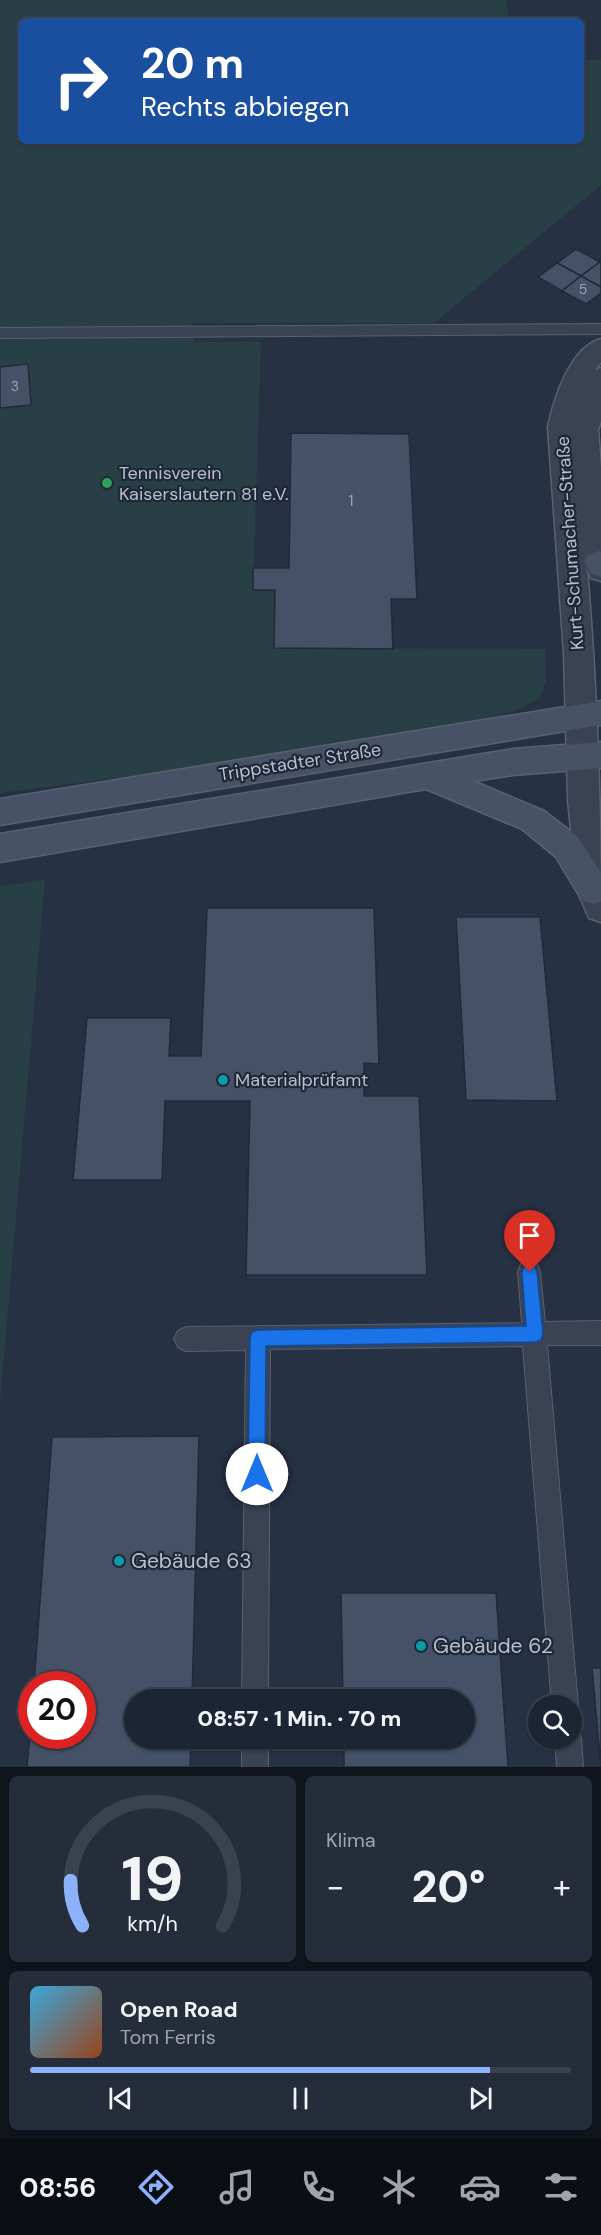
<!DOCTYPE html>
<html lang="de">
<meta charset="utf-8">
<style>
:root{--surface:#1c2533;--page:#252d3b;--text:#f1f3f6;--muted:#a0a5ac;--line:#3a424e;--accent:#8db2fc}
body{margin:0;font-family:"DM Sans",sans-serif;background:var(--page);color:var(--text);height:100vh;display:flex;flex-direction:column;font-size:22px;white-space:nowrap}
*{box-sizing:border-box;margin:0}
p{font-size:20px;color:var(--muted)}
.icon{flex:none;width:33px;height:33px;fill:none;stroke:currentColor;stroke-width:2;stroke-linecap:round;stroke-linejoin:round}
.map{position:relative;height:1767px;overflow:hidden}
.details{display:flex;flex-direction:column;gap:9px;padding:9px;background:#0f141c;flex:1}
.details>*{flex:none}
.guide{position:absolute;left:18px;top:18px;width:566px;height:126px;border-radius:9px;box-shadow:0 2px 4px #0004,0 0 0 2px var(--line);background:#1a4fa0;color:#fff;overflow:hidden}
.fabs{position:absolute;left:528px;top:1695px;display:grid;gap:12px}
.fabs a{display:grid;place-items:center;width:54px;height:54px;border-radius:50%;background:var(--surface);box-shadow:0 2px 4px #0004,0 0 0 2px var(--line);font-size:30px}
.speed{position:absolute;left:18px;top:1671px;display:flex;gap:12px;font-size:30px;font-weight:700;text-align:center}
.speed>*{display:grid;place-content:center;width:78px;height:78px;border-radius:50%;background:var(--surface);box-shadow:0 2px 4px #0004,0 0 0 2px var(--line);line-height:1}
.speed .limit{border:9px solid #d22;background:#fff;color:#111}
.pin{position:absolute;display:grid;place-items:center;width:51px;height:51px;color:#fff;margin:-62px -26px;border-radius:50% 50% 50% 0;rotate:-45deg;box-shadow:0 0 6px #0007}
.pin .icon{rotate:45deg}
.me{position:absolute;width:66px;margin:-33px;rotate:0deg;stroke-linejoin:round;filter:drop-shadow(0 0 4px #0008)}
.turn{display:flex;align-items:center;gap:21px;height:126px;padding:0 24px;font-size:27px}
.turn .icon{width:78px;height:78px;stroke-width:2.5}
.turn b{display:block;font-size:42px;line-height:51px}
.big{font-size:45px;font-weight:800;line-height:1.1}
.details .widget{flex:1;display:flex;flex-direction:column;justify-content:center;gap:9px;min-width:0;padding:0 21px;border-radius:9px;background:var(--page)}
.details .dial{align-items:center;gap:0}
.dial svg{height:156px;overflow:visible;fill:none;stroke:var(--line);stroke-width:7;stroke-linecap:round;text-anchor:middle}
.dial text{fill:var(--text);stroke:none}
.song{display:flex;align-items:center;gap:18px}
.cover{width:72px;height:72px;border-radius:9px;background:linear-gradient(135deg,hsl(200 70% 55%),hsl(20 70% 35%))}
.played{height:6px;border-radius:3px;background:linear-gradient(90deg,var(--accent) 85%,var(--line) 85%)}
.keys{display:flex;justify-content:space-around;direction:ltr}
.heat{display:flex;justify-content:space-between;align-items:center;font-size:33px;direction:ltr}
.details .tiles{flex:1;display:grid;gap:9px;grid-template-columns:1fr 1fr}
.widget:last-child{grid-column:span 2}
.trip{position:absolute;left:124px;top:1689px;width:351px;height:60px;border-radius:30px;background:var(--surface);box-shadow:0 2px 4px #0004,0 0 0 2px var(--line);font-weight:800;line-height:60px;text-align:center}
.tabs{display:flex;height:96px;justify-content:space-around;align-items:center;background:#0b0f14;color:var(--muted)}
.tabs .icon{width:42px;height:42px}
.tabs .selected{color:var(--accent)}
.tabs b{font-size:27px;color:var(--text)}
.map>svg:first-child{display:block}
.green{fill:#284045}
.building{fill:#455166;stroke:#212a3b;stroke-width:1.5}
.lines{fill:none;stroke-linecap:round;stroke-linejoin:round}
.service-casing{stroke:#596170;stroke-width:2}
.minor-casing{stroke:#596170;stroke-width:3}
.secondary-casing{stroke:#596170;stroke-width:3}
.service{fill:#3a4353;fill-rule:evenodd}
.minor{fill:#3a4353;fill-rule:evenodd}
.secondary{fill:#485266;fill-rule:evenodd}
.route{fill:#1a73e8;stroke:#114b97;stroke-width:1.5}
.leisure-dot{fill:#2e9e5b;stroke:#1f2839;stroke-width:2}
.culture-dot{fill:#0f9aa8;stroke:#1f2839;stroke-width:2}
.labels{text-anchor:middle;stroke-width:4.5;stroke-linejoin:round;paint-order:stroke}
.far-number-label{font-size:14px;fill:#9ba4b3}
.number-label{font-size:15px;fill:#9ba4b3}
.poi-label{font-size:18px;fill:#b8bfcd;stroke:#1f2839;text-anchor:start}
.street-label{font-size:18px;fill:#b8bfcd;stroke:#1f2839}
.near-poi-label{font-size:21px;fill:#b8bfcd;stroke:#1f2839;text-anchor:start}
</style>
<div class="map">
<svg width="601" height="1767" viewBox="0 0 601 1767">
<rect width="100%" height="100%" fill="#263144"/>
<!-- green -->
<g class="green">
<polygon points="0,0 506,0 509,21 21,21 21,141 580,141 581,60 601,60 601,185 434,323 192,323 194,342 261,342 253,589 275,590 274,648 545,649 546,680 540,698 520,709 483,719 185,769 0,793"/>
<polygon points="45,880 0,1403 0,886"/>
</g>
<!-- building -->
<g class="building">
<polygon points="576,249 600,262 581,276 557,263"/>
<polygon points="600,262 601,263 601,287 581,276"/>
<polygon points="557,263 581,276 562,291 538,277"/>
<polygon points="581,276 601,287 601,293 586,304 562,291"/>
<polygon points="28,364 31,405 0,408 0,367"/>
<polygon points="291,433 409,434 417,599 391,599 393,649 274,648 275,590 253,590 253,568 289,568"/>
<polygon points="207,908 374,908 379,1064 364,1063 364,1096 419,1096 427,1275 246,1275 250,1101 165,1101 162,1180 73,1180 87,1018 171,1018 169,1056 201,1056"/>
<polygon points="456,917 540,917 557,1101 466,1100"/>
<polygon points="199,1436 192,1700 135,1700 135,1738 191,1738 190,1767 27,1767 32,1714 32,1736 82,1736 82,1684 34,1684 52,1437"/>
<polygon points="341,1593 496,1593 508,1767 344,1767 344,1738 465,1738 465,1700 343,1700"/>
<polygon points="592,1668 601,1668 601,1767"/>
</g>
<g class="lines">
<defs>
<g id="service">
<polygon points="601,324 601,334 0,338 0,328"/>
<polygon points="529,1261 537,1264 540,1272 545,1322 601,1321 601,1345 547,1345 578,1706 574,1715 572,1716 572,1706 552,1706 523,1346 270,1349 268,1700 242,1700 246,1350 186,1351 178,1347 174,1339 178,1331 186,1327 522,1323 518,1272 521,1264"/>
<polygon points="572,1726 577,1729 581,1738 583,1767 557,1767 555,1738 572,1738"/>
<rect x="242" y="1738" width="26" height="29"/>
</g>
<path id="minor" d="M 601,339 L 601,362 L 595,370 L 601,368 L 601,421 L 598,430 L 601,467 L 601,581 L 591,578 L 587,569 C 597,687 601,804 601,922 L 589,918 L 577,890 L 568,799 L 564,654 L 548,427 C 554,399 570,347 601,339 Z"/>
<g id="secondary">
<polygon points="598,551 601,552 601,577 591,573 584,562 588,555"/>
<polygon points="601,701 601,725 0,825 0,799"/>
<polygon points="601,742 601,768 513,775 473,781 544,811 578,837 601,873 601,902 594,904 582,900 556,857 522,829 426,789 0,862 0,834 513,749"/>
</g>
</defs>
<!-- service casing -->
<use href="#service" class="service-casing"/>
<!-- minor casing -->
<use href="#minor" class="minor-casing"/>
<!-- secondary casing -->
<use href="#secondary" class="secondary-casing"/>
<!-- service -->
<use href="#service" class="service"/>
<!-- minor -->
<use href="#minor" class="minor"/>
<!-- secondary -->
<use href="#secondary" class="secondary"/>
</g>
<!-- route -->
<polygon class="route" points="530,1264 535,1267 537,1272 543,1334 541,1340 535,1342 266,1346 265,1474 263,1480 257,1482 251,1480 248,1474 250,1338 252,1332 258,1330 526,1326 522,1272 524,1267"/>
<!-- markers -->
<circle class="leisure-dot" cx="107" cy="483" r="6"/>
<g class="culture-dot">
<circle cx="223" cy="1080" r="6"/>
<circle cx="119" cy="1561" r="6"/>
<circle cx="421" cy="1646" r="6"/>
</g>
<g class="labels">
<!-- far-number labels -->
<g class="far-number-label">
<text x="583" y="294">5</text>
<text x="15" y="391">3</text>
</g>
<!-- number labels -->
<g class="number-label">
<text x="351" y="506">1</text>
</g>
<!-- poi labels -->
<g class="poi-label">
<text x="119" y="479">Tennisverein<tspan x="119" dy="21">Kaiserslautern 81 e.V.</tspan></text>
<text x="235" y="1086">Materialprüfamt</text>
</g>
<!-- street labels -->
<g class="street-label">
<text transform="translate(570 543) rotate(-94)" y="6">Kurt-Schumacher-Straße</text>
<text transform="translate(300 762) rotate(-9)" y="6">Trippstadter Straße</text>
</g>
<!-- near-poi labels -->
<g class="near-poi-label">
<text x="131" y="1568">Gebäude 63</text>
<text x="433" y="1653">Gebäude 62</text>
</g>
</g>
</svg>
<div class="fabs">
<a><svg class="icon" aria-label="search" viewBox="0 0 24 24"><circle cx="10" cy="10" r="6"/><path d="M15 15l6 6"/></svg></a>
</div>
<div class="speed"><div class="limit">20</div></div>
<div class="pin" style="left:530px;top:1272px;background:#d93025"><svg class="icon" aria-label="arrive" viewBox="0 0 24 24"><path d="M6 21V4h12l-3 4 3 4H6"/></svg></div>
<svg class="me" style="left:257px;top:1474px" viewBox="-20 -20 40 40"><circle r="19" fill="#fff"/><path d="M0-13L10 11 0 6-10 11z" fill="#1a73e8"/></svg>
<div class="trip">08:57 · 1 Min. · 70 m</div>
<div class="guide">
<div class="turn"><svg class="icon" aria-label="right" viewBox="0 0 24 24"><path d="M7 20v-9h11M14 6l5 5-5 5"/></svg><div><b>20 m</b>Rechts abbiegen</div></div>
</div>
</div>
<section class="details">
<div class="tiles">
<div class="widget dial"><svg viewBox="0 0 100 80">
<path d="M14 69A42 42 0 1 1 86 69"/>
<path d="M14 69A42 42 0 0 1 8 46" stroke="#8db2fc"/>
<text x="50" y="56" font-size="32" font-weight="700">19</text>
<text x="50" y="72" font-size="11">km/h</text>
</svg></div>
<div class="widget"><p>Klima</p>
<div class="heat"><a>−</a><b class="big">20°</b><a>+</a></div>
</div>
<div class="widget">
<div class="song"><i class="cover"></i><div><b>Open Road</b><p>Tom Ferris</p></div></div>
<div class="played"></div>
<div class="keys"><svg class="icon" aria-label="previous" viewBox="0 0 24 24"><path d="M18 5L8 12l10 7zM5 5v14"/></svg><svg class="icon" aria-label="pause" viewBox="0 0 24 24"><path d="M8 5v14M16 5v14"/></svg><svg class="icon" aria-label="next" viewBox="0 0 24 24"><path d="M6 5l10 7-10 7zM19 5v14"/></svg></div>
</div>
</div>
</section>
<nav class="tabs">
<b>08:56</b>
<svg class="icon selected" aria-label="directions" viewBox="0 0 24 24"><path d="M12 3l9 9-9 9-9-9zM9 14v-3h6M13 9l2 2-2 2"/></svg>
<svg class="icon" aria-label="music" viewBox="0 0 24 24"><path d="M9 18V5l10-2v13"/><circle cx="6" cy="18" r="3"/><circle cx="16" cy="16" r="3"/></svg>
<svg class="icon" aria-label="phone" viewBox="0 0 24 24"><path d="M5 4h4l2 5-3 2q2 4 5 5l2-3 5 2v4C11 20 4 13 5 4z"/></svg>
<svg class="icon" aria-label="climate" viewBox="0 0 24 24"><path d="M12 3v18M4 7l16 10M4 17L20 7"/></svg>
<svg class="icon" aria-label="car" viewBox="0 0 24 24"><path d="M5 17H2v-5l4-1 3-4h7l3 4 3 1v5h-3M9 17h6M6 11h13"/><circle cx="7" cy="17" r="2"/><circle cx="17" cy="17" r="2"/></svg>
<svg class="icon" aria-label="filters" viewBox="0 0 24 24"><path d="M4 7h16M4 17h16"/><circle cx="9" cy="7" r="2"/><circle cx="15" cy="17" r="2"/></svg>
</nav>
